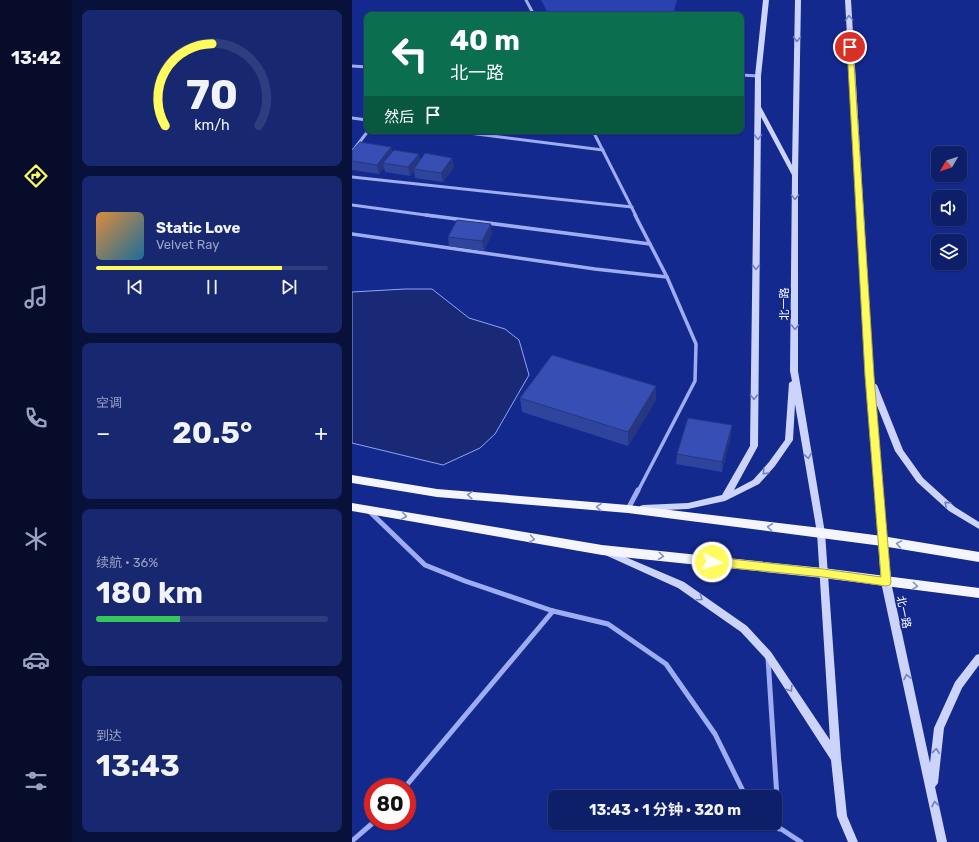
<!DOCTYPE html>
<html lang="zh">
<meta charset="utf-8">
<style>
:root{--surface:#0e1f6a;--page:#172770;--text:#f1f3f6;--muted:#9ba2c1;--line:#2e3d7e;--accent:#fffb5e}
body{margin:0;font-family:Rubik,"Noto Sans SC",sans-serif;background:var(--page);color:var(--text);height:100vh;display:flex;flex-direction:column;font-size:15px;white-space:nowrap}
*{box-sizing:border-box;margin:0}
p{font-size:13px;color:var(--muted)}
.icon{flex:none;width:22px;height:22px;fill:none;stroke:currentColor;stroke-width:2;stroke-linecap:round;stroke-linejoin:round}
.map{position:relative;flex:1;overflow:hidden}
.drawer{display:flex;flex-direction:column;gap:10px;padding:10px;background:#08113a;width:280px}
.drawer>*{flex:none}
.top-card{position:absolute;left:12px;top:12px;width:380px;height:122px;border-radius:8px;box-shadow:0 1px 3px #0004,0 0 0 1px var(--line);background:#0b6e4f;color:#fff;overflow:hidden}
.needle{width:26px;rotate:231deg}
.buttons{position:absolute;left:579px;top:146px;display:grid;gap:8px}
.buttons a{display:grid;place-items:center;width:36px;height:36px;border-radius:8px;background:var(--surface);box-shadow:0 1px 3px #0004,0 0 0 1px var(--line);font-size:20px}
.speed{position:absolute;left:12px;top:778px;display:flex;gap:8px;font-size:20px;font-weight:700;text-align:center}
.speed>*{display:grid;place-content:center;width:52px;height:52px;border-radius:50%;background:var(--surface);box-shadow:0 1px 3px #0004,0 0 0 1px var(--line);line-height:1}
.speed .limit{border:6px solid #d22;background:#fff;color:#111}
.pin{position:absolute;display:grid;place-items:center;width:34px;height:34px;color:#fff;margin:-17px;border:2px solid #fff;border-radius:50%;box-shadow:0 1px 4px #0007}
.me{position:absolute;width:44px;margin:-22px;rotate:95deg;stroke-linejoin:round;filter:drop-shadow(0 0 3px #0008)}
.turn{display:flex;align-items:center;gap:14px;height:84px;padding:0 20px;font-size:18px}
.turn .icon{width:52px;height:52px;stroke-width:2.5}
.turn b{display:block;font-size:28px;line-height:34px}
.then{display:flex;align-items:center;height:38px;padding:0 20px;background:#0003;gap:8px;font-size:15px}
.big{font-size:30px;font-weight:700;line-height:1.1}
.drawer .widget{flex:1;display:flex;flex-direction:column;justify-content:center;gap:6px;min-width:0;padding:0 14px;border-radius:8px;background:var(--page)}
.drawer .dial{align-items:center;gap:0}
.dial svg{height:104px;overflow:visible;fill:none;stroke:var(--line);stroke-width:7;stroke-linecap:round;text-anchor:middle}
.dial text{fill:var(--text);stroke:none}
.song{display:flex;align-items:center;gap:12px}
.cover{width:48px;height:48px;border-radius:6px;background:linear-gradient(135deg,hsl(30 70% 55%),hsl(200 70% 35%))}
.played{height:4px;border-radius:2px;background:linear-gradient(90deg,var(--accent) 80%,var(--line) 80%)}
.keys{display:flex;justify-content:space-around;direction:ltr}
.heat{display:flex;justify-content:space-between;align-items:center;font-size:22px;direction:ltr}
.charge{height:6px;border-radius:3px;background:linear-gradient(90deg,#34c759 36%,var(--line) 0)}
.trip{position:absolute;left:196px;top:790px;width:234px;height:40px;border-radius:8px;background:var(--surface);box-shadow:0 1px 3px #0004,0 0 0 1px var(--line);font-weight:700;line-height:40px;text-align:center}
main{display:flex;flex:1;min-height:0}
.menu{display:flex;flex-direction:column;width:72px;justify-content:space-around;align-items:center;background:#060c2a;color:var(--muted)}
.menu .icon{width:28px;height:28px}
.menu .selected{color:var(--accent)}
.menu b{font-size:18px;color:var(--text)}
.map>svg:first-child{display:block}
.green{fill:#2942af}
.water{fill:#192976;stroke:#90a4f4}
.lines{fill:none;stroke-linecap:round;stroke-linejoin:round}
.minor-far2{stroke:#9eadf1;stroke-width:3}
.minor-far1{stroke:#9eadf1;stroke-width:3.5}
.minor{stroke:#9eadf1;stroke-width:5}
.secondary{fill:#ccd4fc;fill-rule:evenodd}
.trunk{fill:#f4f5ff;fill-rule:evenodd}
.wall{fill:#2f449c}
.shaded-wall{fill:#26377f}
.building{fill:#374fb5;stroke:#26377f}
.oneway{stroke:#707ec5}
.oneway2{stroke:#848fc6}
.route{fill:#fffb5e;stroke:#a6a33d}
.labels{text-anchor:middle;stroke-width:4;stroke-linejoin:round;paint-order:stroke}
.street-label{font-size:11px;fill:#fff;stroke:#13298e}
</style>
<main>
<nav class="menu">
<b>13:42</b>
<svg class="icon selected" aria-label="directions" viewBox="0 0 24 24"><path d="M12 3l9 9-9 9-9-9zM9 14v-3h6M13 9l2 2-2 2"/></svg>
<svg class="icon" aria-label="music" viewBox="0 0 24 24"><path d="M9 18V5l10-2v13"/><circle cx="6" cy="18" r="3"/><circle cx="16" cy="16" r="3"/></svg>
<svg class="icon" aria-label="phone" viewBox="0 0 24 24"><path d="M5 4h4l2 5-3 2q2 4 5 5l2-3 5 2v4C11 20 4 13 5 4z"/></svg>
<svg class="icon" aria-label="climate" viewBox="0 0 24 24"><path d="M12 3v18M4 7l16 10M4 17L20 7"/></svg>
<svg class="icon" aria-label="car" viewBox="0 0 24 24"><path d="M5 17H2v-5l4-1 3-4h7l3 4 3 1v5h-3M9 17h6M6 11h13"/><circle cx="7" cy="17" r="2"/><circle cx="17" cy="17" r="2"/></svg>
<svg class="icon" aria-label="filters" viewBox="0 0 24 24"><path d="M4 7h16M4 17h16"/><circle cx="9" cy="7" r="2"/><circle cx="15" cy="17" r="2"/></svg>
</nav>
<section class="drawer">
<div class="widget dial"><svg viewBox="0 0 100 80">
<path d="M14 69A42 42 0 1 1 86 69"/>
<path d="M14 69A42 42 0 0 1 50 6" stroke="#fffb5e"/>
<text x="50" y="56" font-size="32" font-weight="700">70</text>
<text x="50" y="72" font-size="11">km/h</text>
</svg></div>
<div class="widget">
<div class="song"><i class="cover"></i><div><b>Static Love</b><p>Velvet Ray</p></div></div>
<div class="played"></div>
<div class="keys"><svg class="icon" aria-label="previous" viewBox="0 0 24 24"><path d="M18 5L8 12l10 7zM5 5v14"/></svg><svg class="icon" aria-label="pause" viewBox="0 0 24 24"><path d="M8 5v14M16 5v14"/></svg><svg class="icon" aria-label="next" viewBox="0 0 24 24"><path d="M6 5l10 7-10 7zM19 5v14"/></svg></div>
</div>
<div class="widget"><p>空调</p>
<div class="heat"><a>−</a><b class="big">20.5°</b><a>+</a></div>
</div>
<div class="widget"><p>续航 · 36%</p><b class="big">180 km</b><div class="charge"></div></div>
<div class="widget"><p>到达</p><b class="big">13:43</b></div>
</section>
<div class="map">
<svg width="627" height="842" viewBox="0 0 627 842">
<rect width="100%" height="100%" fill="#13298e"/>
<!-- green -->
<polygon class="green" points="189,0 325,0 321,15 197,15"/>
<!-- water -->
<polygon class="water" points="53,289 80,289 117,318 153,329 167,340 177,375 143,434 128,448 91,465 0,443 0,292"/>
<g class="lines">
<!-- minor-far2 -->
<g class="minor-far2">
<polyline points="174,0 182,15"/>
<polyline points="0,66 15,67"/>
<polyline points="389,75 406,76"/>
<polyline points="0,118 15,120"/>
<polyline points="101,131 251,150"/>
<polyline points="241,131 284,216"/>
<polyline points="0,152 16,131"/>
<polyline points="0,177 280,207"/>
<polyline points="0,205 81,216"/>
</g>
<!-- minor-far1 -->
<g class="minor-far1">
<polyline points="74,215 298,244"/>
<polyline points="283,215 315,277 344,344 343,381 286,491"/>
<polyline points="0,234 243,269 315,277"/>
</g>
<!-- minor -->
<g class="minor">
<polyline points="276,509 286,490"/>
<polyline points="17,511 73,565 113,581 201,611 256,624 314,664 363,734 394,797"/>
<polyline points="416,658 427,829"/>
<polyline points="53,787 201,611"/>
<polyline points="420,823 449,842"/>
<polyline points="0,841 23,821"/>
</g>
<!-- secondary -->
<g class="secondary">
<path d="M 411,0 L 417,0 L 409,76 L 409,107 L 440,165 L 443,0 L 449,0 L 446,175 L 446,371 L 473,533 L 489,758 L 495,816 L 506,842 L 496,842 L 485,816 L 479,760 L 413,658 L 389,632 L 326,588 L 251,554 L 250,552 L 251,550 L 254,549 L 257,550 L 332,582 L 395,626 L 419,652 L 478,740 L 465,533 L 443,404 L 441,440 L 423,466 L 407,484 L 373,501 L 336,509 L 291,511 L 288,510 L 287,508 L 288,506 L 291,505 L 336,503 L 370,495 L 398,446 L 403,76 ZM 409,117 L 440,175 L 438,371 L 440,381 L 437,383 L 433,440 L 417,462 L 401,480 L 382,490 L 406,446 Z"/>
<polygon points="493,0 499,0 522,383 525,385 551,450 571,478 603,507 627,522 627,529 597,511 565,482 543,451 524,403 539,582 578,763 582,728 603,682 624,655 627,654 627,665 610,688 592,728 586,783 583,787 595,842 585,842 529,582 514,376"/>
</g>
<!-- trunk -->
<g class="trunk">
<polygon points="0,475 85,489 276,505 469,528 530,536 627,552 627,562 530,546 469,538 276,513 85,497 0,483"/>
<polygon points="0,503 250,545 471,568 627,588 627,598 471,578 250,555 0,511"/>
</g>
</g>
<!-- wall -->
<g class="wall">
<polygon points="39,147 40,152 68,160 102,167 91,182 63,178 62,171 58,176 33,172 32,168 27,174 0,170 0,151"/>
<polygon points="140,233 132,251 97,246 96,237"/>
<polygon points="168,398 304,400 276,446 170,412"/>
<polygon points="379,435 370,472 324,464 325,454"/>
</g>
<!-- shaded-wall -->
<g class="shaded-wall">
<polygon points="39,147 41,156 31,163 32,168 27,174 25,165"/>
<polygon points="67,154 69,163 62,169 62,171 58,176 56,167"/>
<polygon points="100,158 102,167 91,182 89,173"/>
<polygon points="139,224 140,233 132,251 130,241"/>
<polygon points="304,386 304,400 276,446 276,432"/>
<polygon points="380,425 379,435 370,472 370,462"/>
</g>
<!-- building -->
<g class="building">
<polygon points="8,142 39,147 25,165 0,161 0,151"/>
<polygon points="42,150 67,154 56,167 31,163"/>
<polygon points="73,153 100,158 89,173 62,169"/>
<polygon points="105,220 139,224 130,241 96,237"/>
<polygon points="200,355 304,386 276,432 168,398"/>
<polygon points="336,418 380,425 370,462 325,454"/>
</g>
<!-- one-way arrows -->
<defs><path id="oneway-chevron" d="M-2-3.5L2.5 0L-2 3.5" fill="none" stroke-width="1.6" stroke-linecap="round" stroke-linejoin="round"/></defs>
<g class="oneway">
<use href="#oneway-chevron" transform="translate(497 18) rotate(-93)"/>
<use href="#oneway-chevron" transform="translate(445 39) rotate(91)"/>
<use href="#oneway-chevron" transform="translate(406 137) rotate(91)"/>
<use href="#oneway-chevron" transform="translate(443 197) rotate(90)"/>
<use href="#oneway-chevron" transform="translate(404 267) rotate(91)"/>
<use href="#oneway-chevron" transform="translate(443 327) rotate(90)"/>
<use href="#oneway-chevron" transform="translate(402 397) rotate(91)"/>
<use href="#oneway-chevron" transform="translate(456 456) rotate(81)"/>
<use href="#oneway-chevron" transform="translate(413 472) rotate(133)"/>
<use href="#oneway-chevron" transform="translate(595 504) rotate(-138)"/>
<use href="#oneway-chevron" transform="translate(348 598) rotate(35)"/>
<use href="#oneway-chevron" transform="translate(555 677) rotate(-102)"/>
<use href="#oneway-chevron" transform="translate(438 689) rotate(57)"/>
<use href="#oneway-chevron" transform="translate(584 751) rotate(-84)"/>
<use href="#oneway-chevron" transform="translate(583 804) rotate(-101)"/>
</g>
<g class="oneway2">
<use href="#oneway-chevron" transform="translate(118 495) rotate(-175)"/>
<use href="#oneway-chevron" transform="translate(247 507) rotate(-175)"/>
<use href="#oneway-chevron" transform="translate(52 516) rotate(10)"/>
<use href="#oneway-chevron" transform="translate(418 527) rotate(-173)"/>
<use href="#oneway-chevron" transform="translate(180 539) rotate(10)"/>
<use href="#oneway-chevron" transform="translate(547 544) rotate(-170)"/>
<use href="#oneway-chevron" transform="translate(309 556) rotate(6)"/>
<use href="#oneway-chevron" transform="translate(563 586) rotate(7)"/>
</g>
<!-- route -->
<polygon class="route" points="498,45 501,47 522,376 539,582 538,585 534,586 471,577 360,566 357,564 355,562 357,559 360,557 471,569 529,577 513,376 495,47"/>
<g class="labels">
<!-- street labels -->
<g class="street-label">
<text transform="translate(432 304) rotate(-90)" y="4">北一路</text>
<text transform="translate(552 612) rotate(78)" y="4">北一路</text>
</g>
</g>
</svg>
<div class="buttons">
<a><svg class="needle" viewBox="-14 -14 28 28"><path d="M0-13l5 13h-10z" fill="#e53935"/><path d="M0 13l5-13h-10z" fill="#9ba2c1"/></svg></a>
<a><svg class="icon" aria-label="sound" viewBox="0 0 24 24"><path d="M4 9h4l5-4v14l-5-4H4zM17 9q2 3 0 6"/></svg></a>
<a><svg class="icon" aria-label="layers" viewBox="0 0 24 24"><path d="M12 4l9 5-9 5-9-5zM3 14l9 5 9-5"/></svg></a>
</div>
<div class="speed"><div class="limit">80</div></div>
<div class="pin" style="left:498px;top:47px;background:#d93025"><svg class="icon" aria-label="arrive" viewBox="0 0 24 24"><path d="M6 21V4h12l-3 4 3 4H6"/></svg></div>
<svg class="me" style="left:360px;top:562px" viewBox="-20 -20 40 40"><circle r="17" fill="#fffb5e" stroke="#fff" stroke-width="3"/><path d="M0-11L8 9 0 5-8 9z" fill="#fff"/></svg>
<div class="trip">13:43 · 1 分钟 · 320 m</div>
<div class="top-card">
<div class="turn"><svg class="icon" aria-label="left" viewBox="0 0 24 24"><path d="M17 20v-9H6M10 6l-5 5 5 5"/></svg><div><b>40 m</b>北一路</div></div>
<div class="then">然后<svg class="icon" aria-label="arrive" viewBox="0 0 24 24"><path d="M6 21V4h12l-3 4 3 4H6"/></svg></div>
</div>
</div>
</main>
